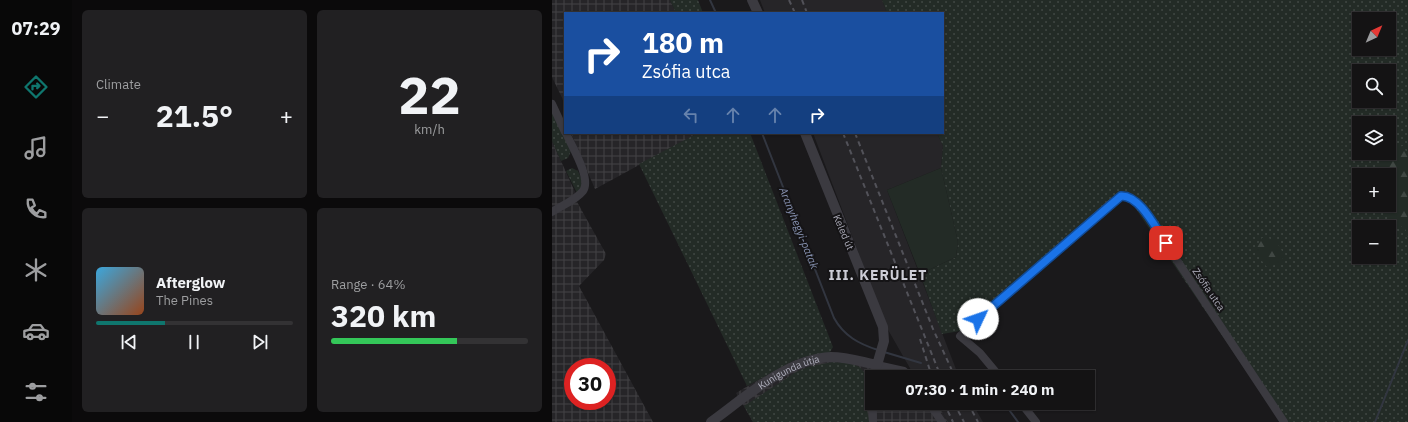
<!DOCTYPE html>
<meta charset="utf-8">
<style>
:root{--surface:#141314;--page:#212022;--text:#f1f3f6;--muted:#9d9ea0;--line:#333234;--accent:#0f766e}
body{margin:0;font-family:"IBM Plex Sans",sans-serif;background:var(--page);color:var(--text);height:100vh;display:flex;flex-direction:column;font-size:15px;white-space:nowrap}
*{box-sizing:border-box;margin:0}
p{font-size:13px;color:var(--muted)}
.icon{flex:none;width:22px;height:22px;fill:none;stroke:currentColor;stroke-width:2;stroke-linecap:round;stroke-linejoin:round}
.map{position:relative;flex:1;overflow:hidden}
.details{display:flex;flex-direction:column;gap:10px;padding:10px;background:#0b0a0b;width:480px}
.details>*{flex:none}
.top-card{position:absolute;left:12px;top:12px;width:380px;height:122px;border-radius:0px;box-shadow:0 1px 3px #0004,0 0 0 1px var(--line);background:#1a4fa0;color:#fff;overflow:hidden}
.needle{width:26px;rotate:44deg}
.buttons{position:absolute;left:800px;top:12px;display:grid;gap:8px}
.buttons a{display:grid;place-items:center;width:44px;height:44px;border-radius:0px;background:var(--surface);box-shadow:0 1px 3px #0004,0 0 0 1px var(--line);font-size:20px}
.speed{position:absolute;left:12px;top:358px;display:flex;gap:8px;font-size:20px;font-weight:700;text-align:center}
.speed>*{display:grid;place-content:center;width:52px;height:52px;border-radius:50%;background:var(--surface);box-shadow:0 1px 3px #0004,0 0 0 1px var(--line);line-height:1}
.speed .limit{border:6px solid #d22;background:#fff;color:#111}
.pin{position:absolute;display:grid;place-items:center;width:34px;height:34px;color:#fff;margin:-17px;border-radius:8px;box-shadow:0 2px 6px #0006}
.me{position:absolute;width:44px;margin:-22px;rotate:48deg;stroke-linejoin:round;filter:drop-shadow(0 0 3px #0008)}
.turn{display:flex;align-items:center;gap:14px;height:84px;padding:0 12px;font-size:18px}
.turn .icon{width:52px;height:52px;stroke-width:2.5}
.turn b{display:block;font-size:28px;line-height:34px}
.lanes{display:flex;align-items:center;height:38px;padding:0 12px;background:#0003;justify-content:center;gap:20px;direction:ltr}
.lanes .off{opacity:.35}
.big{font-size:30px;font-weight:800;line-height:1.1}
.details .card{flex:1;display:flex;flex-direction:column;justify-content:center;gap:6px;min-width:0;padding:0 14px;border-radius:6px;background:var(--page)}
.details .dial{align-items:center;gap:0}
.dial b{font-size:52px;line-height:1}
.song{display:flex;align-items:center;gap:12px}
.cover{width:48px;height:48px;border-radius:6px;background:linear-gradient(135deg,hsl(200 70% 55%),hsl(20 70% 35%))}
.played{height:4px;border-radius:2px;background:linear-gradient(90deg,var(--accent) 35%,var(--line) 35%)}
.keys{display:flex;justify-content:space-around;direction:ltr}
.heat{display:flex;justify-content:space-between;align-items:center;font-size:22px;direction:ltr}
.charge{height:6px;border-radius:3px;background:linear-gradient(90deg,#34c759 64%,var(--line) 0)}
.details .tiles{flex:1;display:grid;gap:10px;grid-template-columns:repeat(2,1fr)}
.trip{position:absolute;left:313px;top:370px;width:230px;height:40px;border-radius:0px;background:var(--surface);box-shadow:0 1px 3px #0004,0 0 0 1px var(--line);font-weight:800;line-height:40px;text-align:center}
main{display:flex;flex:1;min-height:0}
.dock{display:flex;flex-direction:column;width:72px;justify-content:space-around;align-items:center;background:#080808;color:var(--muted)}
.dock .icon{width:28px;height:28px}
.dock .selected{color:var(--accent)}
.dock b{font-size:18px;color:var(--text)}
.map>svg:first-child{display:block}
.built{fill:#262528}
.industrial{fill:url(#industrial-grid);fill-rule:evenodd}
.grass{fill:url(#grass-dots);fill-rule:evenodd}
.forest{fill:url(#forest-firs)}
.garden{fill:#232b26}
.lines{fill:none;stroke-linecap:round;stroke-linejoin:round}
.stream{stroke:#323640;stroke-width:2}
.minor{stroke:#3b3a40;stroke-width:8}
.tertiary{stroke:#3b3a40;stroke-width:10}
.rail{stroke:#525259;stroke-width:2;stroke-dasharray:5 4;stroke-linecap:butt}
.route-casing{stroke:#114b97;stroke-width:10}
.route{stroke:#1a73e8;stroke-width:7}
.labels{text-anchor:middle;stroke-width:4;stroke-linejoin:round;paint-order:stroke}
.street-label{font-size:10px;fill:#adadba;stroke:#151416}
.water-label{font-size:11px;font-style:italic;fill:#8792b1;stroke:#151416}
.district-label{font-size:14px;font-weight:bold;letter-spacing:1px;fill:#cdcdd6;stroke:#151416}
</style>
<main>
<nav class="dock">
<b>07:29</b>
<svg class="icon selected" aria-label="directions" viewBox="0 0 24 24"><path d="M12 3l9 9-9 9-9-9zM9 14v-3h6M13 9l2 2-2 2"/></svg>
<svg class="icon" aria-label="music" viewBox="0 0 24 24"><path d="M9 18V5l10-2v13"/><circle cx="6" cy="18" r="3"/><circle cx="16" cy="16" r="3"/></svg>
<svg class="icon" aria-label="phone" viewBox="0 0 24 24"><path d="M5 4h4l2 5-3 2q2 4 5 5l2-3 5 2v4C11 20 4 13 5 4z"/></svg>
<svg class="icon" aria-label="climate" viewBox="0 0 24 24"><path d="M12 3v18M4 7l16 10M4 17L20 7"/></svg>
<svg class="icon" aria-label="car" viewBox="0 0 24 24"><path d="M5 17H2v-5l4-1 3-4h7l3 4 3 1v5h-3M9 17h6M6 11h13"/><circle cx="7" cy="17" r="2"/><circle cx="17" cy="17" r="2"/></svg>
<svg class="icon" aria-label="filters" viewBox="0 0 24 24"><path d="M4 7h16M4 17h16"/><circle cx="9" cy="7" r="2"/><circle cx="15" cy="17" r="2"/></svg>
</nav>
<section class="details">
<div class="tiles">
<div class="card"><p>Climate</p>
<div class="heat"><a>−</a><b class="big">21.5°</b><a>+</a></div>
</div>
<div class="card dial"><b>22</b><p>km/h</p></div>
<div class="card">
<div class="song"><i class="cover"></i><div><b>Afterglow</b><p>The Pines</p></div></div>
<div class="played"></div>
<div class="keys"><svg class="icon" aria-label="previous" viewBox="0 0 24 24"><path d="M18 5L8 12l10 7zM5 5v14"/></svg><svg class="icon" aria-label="pause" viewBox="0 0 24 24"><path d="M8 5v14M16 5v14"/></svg><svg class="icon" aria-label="next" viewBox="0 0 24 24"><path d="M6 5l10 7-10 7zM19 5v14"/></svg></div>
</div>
<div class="card"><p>Range · 64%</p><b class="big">320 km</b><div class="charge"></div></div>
</div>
</section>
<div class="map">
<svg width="856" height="422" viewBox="0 0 856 422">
<defs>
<pattern id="industrial-grid" width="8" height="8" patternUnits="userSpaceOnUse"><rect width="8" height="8" fill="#262528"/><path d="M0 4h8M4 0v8" fill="none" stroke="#434245"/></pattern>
<pattern id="grass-dots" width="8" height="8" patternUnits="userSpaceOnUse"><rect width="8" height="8" fill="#232b26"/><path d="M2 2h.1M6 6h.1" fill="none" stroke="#404743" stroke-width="1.8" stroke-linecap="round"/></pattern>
<pattern id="forest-firs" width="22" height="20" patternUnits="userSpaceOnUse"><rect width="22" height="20" fill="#232b26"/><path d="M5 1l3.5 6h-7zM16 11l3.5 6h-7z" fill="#404743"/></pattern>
</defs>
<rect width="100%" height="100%" fill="#1a191b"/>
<!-- built -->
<g class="built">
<polygon points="208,0 330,0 335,13 213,13"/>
<polygon points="261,133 385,133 391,146 389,168 335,190 407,377 369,377 366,371 359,370 335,328"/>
<polygon points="385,403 420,403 431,422 396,422"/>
</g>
<!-- industrial -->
<g class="industrial">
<polygon points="0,0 118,0 124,13 13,13 13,104 0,77"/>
<polygon points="19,133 146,133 43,189"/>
<polygon points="0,141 23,192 22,195 0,209"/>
<path d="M 24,200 L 54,254 L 52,260 L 27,286 L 101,422 L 0,422 L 0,215 ZM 21,367 L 55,367 L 55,401 L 21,401 Z"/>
<polygon points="277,354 366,371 369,377 320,377 320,403 385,403 396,422 201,422 184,393 223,370 241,361 252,357"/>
</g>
<!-- grass -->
<g class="grass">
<polygon points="118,0 146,0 151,13 124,13"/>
<path d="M 330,0 L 856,0 L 856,422 L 729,422 L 575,196 L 414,330 L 390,334 L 368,274 L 404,257 L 406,242 L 389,168 L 391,146 L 385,133 L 391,133 L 391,13 L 335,13 ZM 807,19 L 837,19 L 837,49 L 807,49 ZM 807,71 L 837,71 L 837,101 L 807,101 ZM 807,123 L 837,123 L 837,153 L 807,153 ZM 807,175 L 837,175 L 837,205 L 807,205 ZM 807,227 L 837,227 L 837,257 L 807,257 Z"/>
<polygon points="0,111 19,151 16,158 9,161 0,141"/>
<polygon points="146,133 198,133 281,347 277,354 252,357 241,361 195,386 87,164"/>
<path d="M 20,168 L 26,171 C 30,179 32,186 25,193 L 14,171 Z"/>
<path d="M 280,362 C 300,363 316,363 315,388 L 313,390 C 312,401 316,411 317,422 L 201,422 L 192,406 L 244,372 L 256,367 Z"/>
</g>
<!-- forest -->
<g class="forest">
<polygon points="851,146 856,155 856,243 854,230 837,217 828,205 837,205 837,175 825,175 832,156 837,153 839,148"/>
<polygon points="713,237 724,241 733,256 726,264 715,267 705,255 703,248 710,238"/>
</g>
<!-- garden -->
<polygon class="garden" points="389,168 406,242 404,257 368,274 335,190"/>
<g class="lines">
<!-- stream -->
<g class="stream">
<polyline points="158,0 164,13"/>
<path d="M 210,133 L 282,318 C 292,336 307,344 326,350"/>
<polyline points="332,352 369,363"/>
<polyline points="404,373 416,377"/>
<polyline points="452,403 466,422"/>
<polyline points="823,422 856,340"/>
</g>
<!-- minor -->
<g class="minor">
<polyline points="0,104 13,132"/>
<path d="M 0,212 C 9,206 24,200 31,191 C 40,179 19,145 14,133"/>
<polyline points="320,377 325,365 352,371 358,377"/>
<path d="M 448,377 L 428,353 L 408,336 L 558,204 C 572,192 576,194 589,206 L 732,422"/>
<polyline points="320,378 321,422"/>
<polyline points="377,403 390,422"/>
<polyline points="469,403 484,422"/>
</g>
<!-- tertiary -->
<g class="tertiary">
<polyline points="200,0 206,13"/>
<path id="s1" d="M 159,422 C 192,398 237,358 279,357 C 295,357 310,362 325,365 L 332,341 L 331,327 L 253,133"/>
</g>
<!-- rail -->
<g class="rail">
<polyline points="237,0 243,13"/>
<polyline points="250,0 255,13"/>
<polyline points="291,133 389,377"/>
<polyline points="303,133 381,329 403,377"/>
<polyline points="368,339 380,377"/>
<polyline points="392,403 401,422"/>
<polyline points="402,403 412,422"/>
<polyline points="416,403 426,422"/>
</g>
</g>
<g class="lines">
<defs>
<path id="route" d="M 426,319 L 569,196 C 588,195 604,229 614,243"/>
</defs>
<!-- route casing -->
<use href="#route" class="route-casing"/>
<!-- route -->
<use href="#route" class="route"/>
</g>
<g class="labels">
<!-- street labels -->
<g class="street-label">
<text transform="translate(292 232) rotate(67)" y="4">Keled út</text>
<text transform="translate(657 289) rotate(56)" y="4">Zsófia utca</text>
<text dy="4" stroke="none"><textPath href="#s1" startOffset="93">Kunigunda útja</textPath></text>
</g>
<!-- water labels -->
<g class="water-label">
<text transform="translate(247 228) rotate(68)" y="4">Aranyhegyi-patak</text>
</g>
<!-- district labels -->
<g class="district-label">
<text x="326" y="280">III. KERÜLET</text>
</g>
</g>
</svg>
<div class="buttons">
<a><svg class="needle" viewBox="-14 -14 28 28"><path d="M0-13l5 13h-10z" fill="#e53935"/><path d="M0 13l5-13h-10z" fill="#9d9ea0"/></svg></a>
<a><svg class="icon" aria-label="search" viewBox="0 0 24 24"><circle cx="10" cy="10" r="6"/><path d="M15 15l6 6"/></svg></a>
<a><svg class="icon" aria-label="layers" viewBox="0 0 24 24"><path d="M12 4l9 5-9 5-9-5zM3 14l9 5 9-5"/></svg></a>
<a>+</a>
<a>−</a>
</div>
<div class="speed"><div class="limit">30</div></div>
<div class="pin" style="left:614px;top:243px;background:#d93025"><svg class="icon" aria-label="arrive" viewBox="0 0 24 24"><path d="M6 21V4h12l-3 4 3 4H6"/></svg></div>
<svg class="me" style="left:426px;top:319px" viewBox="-20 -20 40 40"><circle r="19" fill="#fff"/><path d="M0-13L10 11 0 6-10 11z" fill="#1a73e8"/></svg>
<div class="trip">07:30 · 1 min · 240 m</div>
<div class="top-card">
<div class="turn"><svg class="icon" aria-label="right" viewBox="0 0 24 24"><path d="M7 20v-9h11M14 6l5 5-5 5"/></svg><div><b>180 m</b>Zsófia utca</div></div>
<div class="lanes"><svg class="icon off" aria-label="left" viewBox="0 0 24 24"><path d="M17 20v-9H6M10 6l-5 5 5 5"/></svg><svg class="icon off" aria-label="ahead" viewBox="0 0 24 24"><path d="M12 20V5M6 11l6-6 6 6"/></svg><svg class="icon off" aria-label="ahead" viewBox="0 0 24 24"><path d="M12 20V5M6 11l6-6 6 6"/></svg><svg class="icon" aria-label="right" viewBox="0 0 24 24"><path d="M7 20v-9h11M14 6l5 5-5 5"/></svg></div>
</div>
</div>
</main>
